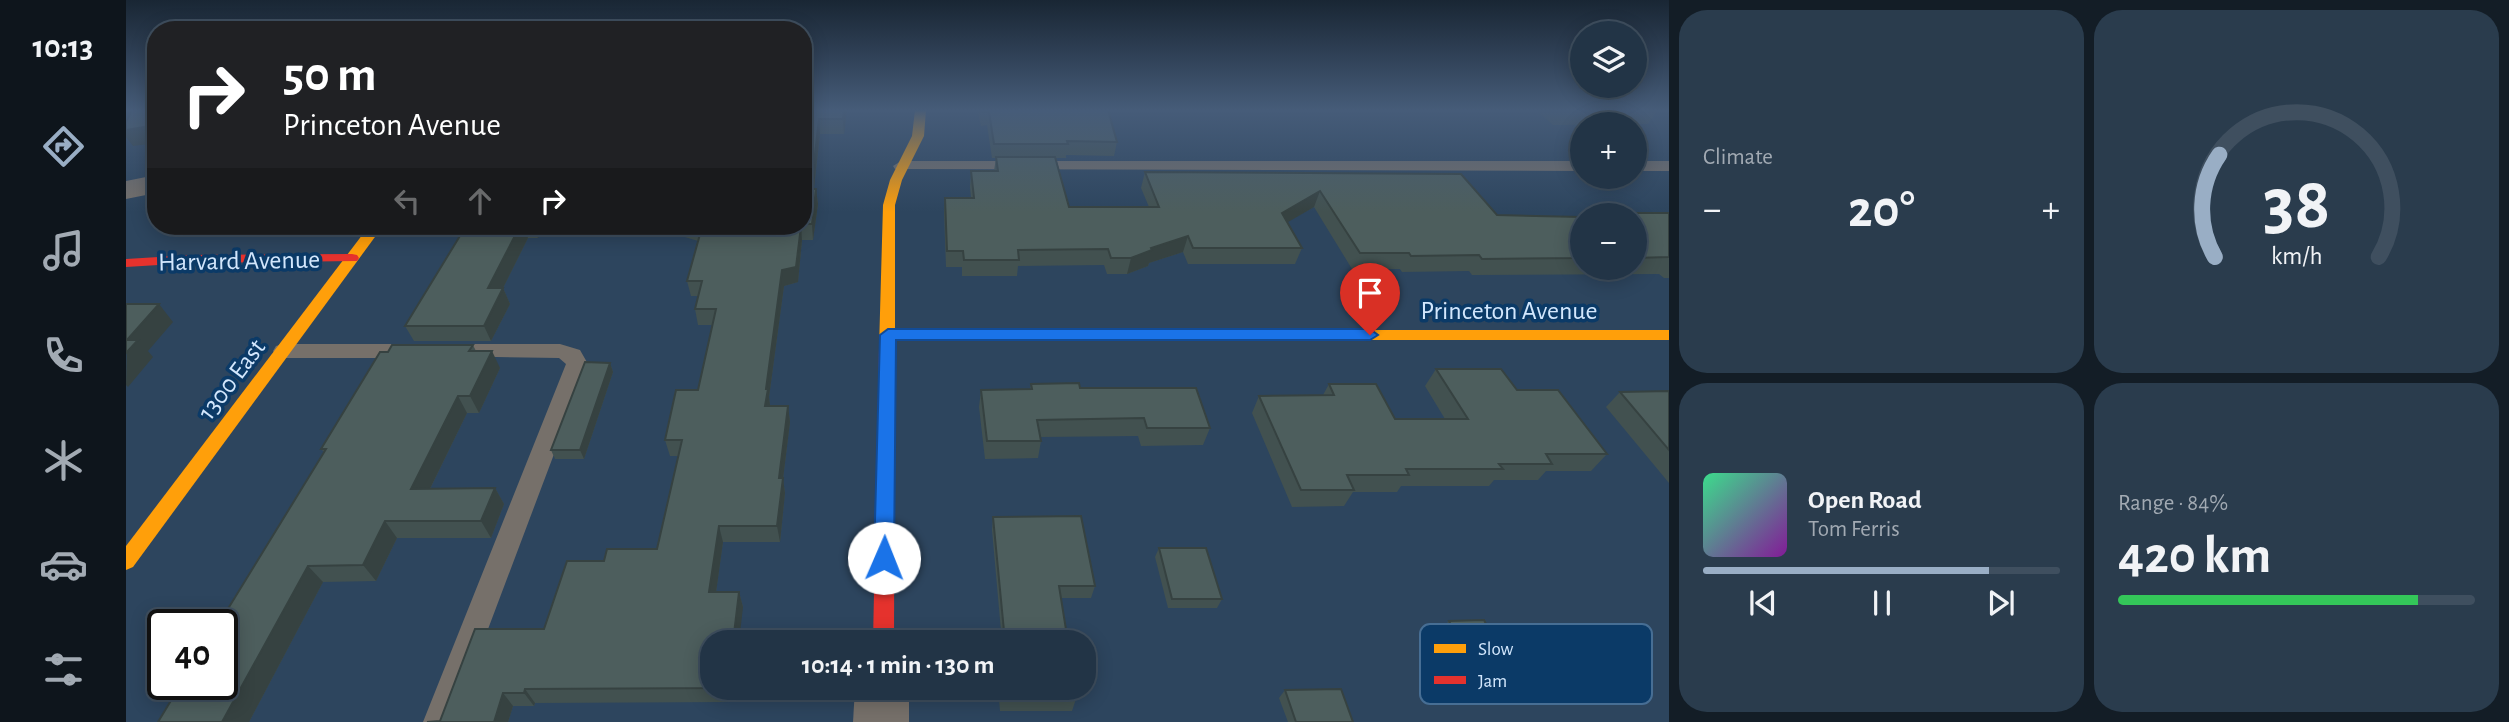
<!DOCTYPE html>
<meta charset="utf-8">
<style>
:root{--surface:#223446;--page:#2a3c4d;--text:#f1f3f6;--muted:#a2aab3;--line:#3f4f5f;--accent:#99aec5}
body{margin:0;font-family:"Alegreya Sans",sans-serif;background:var(--page);color:var(--text);height:100vh;display:flex;flex-direction:column;font-size:26px;white-space:nowrap}
*{box-sizing:border-box;margin:0}
p{font-size:23px;color:var(--muted)}
.icon{flex:none;width:38px;height:38px;fill:none;stroke:currentColor;stroke-width:2;stroke-linecap:round;stroke-linejoin:round}
.map{position:relative;flex:1;overflow:hidden}
.panel{display:flex;flex-direction:column;gap:10px;padding:10px;background:#131d26;width:840px}
.panel>*{flex:none}
.guide{position:absolute;left:21px;top:21px;width:665px;height:214px;border-radius:28px;box-shadow:0 4px 18px #0003,0 0 0 2px var(--line);background:#202124;color:#fff;overflow:hidden}
.buttons{position:absolute;left:1444px;top:21px;display:grid;gap:14px}
.buttons a{display:grid;place-items:center;width:77px;height:77px;border-radius:50%;background:var(--surface);box-shadow:0 4px 18px #0003,0 0 0 2px var(--line);font-size:35px}
.speed{position:absolute;left:21px;top:609px;display:flex;gap:14px;font-size:35px;font-weight:700;text-align:center}
.speed>*{display:grid;place-content:center;width:91px;height:91px;border-radius:50%;background:var(--surface);box-shadow:0 4px 18px #0003,0 0 0 2px var(--line);line-height:1}
.speed .limit{border:4px solid #111;border-radius:10px;background:#fff;color:#111}
.pin{position:absolute;display:grid;place-items:center;width:60px;height:60px;color:#fff;margin:-72px -30px;border-radius:50% 50% 50% 0;rotate:-45deg;box-shadow:0 0 7px #0007}
.pin .icon{rotate:45deg}
.me{position:absolute;width:77px;margin:-38px;rotate:1deg;stroke-linejoin:round;filter:drop-shadow(0 0 5px #0008)}
.turn{display:flex;align-items:center;gap:24px;height:147px;padding:0 21px;font-size:32px}
.turn .icon{width:91px;height:91px;stroke-width:2.5}
.turn b{display:block;font-size:49px;line-height:60px}
.lanes{display:flex;align-items:center;height:66px;padding:0 21px;background:#0003;justify-content:center;gap:35px;direction:ltr}
.lanes .off{opacity:.35}
.big{font-size:52px;font-weight:700;line-height:1.1}
.panel .card{flex:1;display:flex;flex-direction:column;justify-content:center;gap:10px;min-width:0;padding:0 24px;border-radius:28px;background:var(--page)}
.panel .dial{align-items:center;gap:0}
.dial svg{height:182px;overflow:visible;fill:none;stroke:var(--line);stroke-width:7;stroke-linecap:round;text-anchor:middle}
.dial text{fill:var(--text);stroke:none}
.song{display:flex;align-items:center;gap:21px}
.cover{width:84px;height:84px;border-radius:10px;background:linear-gradient(135deg,hsl(150 70% 55%),hsl(290 70% 35%))}
.played{height:7px;border-radius:4px;background:linear-gradient(90deg,var(--accent) 80%,var(--line) 80%)}
.keys{display:flex;justify-content:space-around;direction:ltr}
.heat{display:flex;justify-content:space-between;align-items:center;font-size:38px;direction:ltr}
.charge{height:10px;border-radius:5px;background:linear-gradient(90deg,#34c759 84%,var(--line) 0)}
.panel .tiles{flex:1;display:grid;gap:10px;grid-template-columns:repeat(2,1fr)}
.trip{position:absolute;left:574px;top:630px;width:396px;height:70px;border-radius:28px;background:var(--surface);box-shadow:0 4px 18px #0003,0 0 0 2px var(--line);font-weight:700;line-height:70px;text-align:center}
main{display:flex;flex:1;min-height:0}
.tabs{display:flex;flex-direction:column;width:126px;justify-content:space-around;align-items:center;background:#0e151c;color:var(--muted)}
.tabs .icon{width:49px;height:49px}
.tabs .current{color:var(--accent)}
.tabs b{font-size:32px;color:var(--text)}
.map>svg:first-child{display:block}
.lines{fill:none;stroke-linecap:round;stroke-linejoin:round}
.lane{fill:#76706a;fill-rule:evenodd}
.street{fill:#76706a;fill-rule:evenodd}
.slow{fill:#ff9f0a;fill-rule:evenodd}
.jam{fill:#e5322d;fill-rule:evenodd}
.wall{fill:#425150}
.shaded-wall{fill:#364241}
.building{fill:#4d5e5d;stroke:#364241;stroke-width:2}
.route{fill:#1a73e8;stroke:#114b97;stroke-width:2}
.labels{text-anchor:middle;stroke-width:7;stroke-linejoin:round;paint-order:stroke}
.street-label{font-size:26px;fill:#d3e7fd;stroke:#0b3a67}
.key{fill:#0b3a67;stroke:#476e94;stroke-width:2}
.key-label{font-size:19px;fill:#d3e7fd}
</style>
<main>
<nav class="tabs">
<b>10:13</b>
<svg class="icon current" aria-label="directions" viewBox="0 0 24 24"><path d="M12 3l9 9-9 9-9-9zM9 14v-3h6M13 9l2 2-2 2"/></svg>
<svg class="icon" aria-label="music" viewBox="0 0 24 24"><path d="M9 18V5l10-2v13"/><circle cx="6" cy="18" r="3"/><circle cx="16" cy="16" r="3"/></svg>
<svg class="icon" aria-label="phone" viewBox="0 0 24 24"><path d="M5 4h4l2 5-3 2q2 4 5 5l2-3 5 2v4C11 20 4 13 5 4z"/></svg>
<svg class="icon" aria-label="climate" viewBox="0 0 24 24"><path d="M12 3v18M4 7l16 10M4 17L20 7"/></svg>
<svg class="icon" aria-label="car" viewBox="0 0 24 24"><path d="M5 17H2v-5l4-1 3-4h7l3 4 3 1v5h-3M9 17h6M6 11h13"/><circle cx="7" cy="17" r="2"/><circle cx="17" cy="17" r="2"/></svg>
<svg class="icon" aria-label="filters" viewBox="0 0 24 24"><path d="M4 7h16M4 17h16"/><circle cx="9" cy="7" r="2"/><circle cx="15" cy="17" r="2"/></svg>
</nav>
<div class="map">
<svg width="1543" height="722" viewBox="0 0 1543 722">
<rect width="100%" height="100%" fill="#2d455e"/>
<g class="lines">
<!-- lane -->
<g class="lane">
<polygon points="775,161 1456,161 1456,171 769,169 767,166"/>
<rect x="1508" y="161" width="35" height="10"/>
<polygon points="157,344 290,344 297,346 300,351 297,356 290,358 157,358 150,356 147,351 150,346"/>
<polygon points="322,344 434,344 454,350 462,364 327,722 297,722 440,364 433,358 315,356 312,351 315,346"/>
</g>
<!-- street -->
<g class="street">
<polygon points="30,175 30,193 0,199 0,181"/>
<polygon points="729,688 783,688 783,722 727,722"/>
</g>
<!-- slow -->
<g class="slow">
<polygon points="789,110 800,110 798,136 776,180 769,205 769,349 761,354 753,349 757,205 764,180 786,136"/>
<polygon points="243,226 257,226 7,567 0,570 0,546"/>
<polygon points="1177,330 1543,330 1543,340 1177,340 1169,335"/>
</g>
<!-- jam -->
<g class="jam">
<polygon points="226,254 231,255 233,258 231,261 65,263 0,267 0,259 65,255"/>
<polygon points="762,330 1177,330 1185,335 1177,340 762,340 754,335"/>
<polygon points="761,344 769,349 768,642 747,642 753,349"/>
</g>
</g>
<!-- wall -->
<g class="wall">
<polygon points="677,110 721,110 718,134 694,134 688,189 690,189 692,204 687,240 676,240 672,282 658,286 643,397 644,406 662,406 664,422 657,479 659,493 654,542 597,542 590,592 613,592 617,607 586,688 607,688 605,702 409,703 408,706 387,706 382,722 301,722 314,721 418,629 478,561 531,549 552,456 544,456 539,440 572,390 586,325 572,325 569,309 572,296 565,296 561,281 572,241 523,226 677,226"/>
<polygon points="851,110 982,110 991,142 988,156 940,155 940,158 930,158 943,207 1023,207 1015,188 1019,172 1335,174 1371,215 1456,217 1456,268 1508,268 1508,215 1467,215 1468,213 1543,213 1543,278 1538,278 1533,274 1346,275 1343,271 1276,272 1274,269 1226,269 1188,207 1161,222 1176,248 1169,264 1062,264 1057,252 1023,263 1022,266 1001,274 981,274 978,265 892,266 891,276 836,276 836,267 820,267 818,213 819,198 845,198 844,187 845,171 868,171 870,158 866,158 861,125 855,126"/>
<polygon points="1410,110 1531,110 1522,124 1427,125"/>
<polygon points="340,226 417,226 412,238 402,238 377,288 384,304 365,341 288,341 279,326"/>
<polygon points="347,345 350,351 374,368 353,413 341,413 304,489 369,488 378,504 365,538 271,538 250,581 197,582 123,722 198,452 195,449"/>
<polygon points="484,363 487,372 458,459 429,459 425,450"/>
<polygon points="1310,369 1391,390 1481,454 1465,471 1420,471 1412,480 1368,480 1363,486 1275,486 1271,492 1227,492 1218,506 1166,507 1126,413 1133,396 1197,395 1203,384 1269,419 1319,419 1299,386"/>
<polygon points="905,384 954,388 1084,428 1077,445 1015,446 1012,436 914,437 915,441 912,458 859,459 853,407 855,390 904,389"/>
<polygon points="1543,391 1543,483 1480,407 1494,392"/>
<polygon points="867,517 969,586 965,598 935,598 942,642 868,642 870,631 875,631 866,530"/>
<polygon points="1033,548 1096,599 1091,608 1042,608 1029,557"/>
<polygon points="1323,621 1376,655 1368,663 1332,663 1315,629"/>
<polygon points="872,688 949,688 950,699 946,711 874,711"/>
<polygon points="1159,690 1227,722 1162,722 1153,698"/>
</g>
<!-- shaded-wall -->
<g class="shaded-wall">
<polygon points="718,110 721,110 718,134 717,119"/>
<polygon points="693,119 694,134 686,204 685,189"/>
<polygon points="30,125 30,143 7,146 0,137 0,130"/>
<polygon points="690,189 692,204 687,240 686,224"/>
<polygon points="1194,191 1188,207 1150,229 1156,213"/>
<polygon points="394,226 397,226 402,238 377,288 384,304 365,341 358,326 362,288"/>
<polygon points="407,226 417,226 412,238"/>
<polygon points="675,226 676,240 672,282 658,286 643,397 644,405 642,422 639,406 640,389 656,270"/>
<polygon points="1062,236 1057,252 1023,263 1022,266 1001,274 1005,258 1025,248"/>
<polygon points="33,304 47,322 22,351 27,357 2,387 0,385 1,340"/>
<polygon points="366,351 374,368 353,413 344,396"/>
<polygon points="484,363 487,372 458,459 454,450"/>
<polygon points="332,396 341,413 296,505 285,489"/>
<polygon points="662,406 664,422 657,479 659,493 654,542 651,526 653,478"/>
<polygon points="369,488 378,504 365,538 355,521"/>
<polygon points="259,521 271,538 250,581 237,565"/>
<polygon points="593,526 597,542 588,607 583,592"/>
<polygon points="182,566 197,582 123,722 96,722"/>
<polygon points="613,592 617,607 613,642 607,642"/>
<polygon points="601,688 607,688 605,702"/>
<polygon points="399,689 409,703 408,706 398,693"/>
<polygon points="377,693 387,706 382,722 368,722"/>
</g>
<!-- building -->
<g class="building">
<polygon points="6,110 30,110 30,125 0,130 0,122"/>
<polygon points="677,110 718,110 717,119 693,119 685,189 690,189 686,224 677,224"/>
<polygon points="856,110 982,110 991,142 941,141 942,144 868,144 863,112 856,112"/>
<polygon points="870,157 929,157 943,207 1033,207 1019,172 1335,174 1371,215 1456,217 1456,258 1356,259 1353,255 1285,256 1283,253 1234,253 1194,191 1156,213 1176,248 1067,248 1062,236 1025,248 1026,250 1005,258 985,258 982,249 892,250 893,260 838,260 837,251 821,251 819,198 848,198 845,171 872,171"/>
<polygon points="1468,213 1543,213 1543,257 1508,258 1508,215 1471,215"/>
<polygon points="340,226 394,226 362,288 377,288 358,326 279,326"/>
<polygon points="571,226 675,226 670,267 656,270 640,389 642,389 639,406 662,406 653,478 657,478 651,526 593,526 583,592 613,592 607,642 586,642 586,688 601,688 399,689 398,693 377,693 368,722 301,722 314,721 349,629 418,629 441,561 478,561 481,549 531,549 556,440 539,440 550,390 572,390 590,309 569,309 576,281 561,281 576,227"/>
<polygon points="0,304 33,304 1,340 12,340 0,353"/>
<polygon points="266,345 347,345 343,351 366,351 344,396 332,396 285,489 369,488 355,521 259,521 237,565 182,566 96,722 32,722 55,684 96,684 96,625 92,625 200,449 195,449 254,352 262,352"/>
<polygon points="459,362 484,363 454,450 425,450"/>
<polygon points="1310,369 1375,369 1391,390 1432,390 1481,454 1420,454 1426,464 1373,464 1377,469 1280,469 1283,475 1221,475 1228,490 1175,490 1133,396 1208,395 1203,384 1250,384 1269,419 1342,419"/>
<polygon points="953,383 954,388 1070,388 1084,428 1021,428 1018,418 911,420 915,441 861,441 855,390 906,389 905,384"/>
<polygon points="1543,391 1543,450 1494,392"/>
<polygon points="955,516 969,586 933,586 942,642 871,642 870,631 878,631 867,517"/>
<polygon points="1033,548 1080,548 1096,599 1046,599"/>
<polygon points="1358,620 1376,655 1340,655 1323,621"/>
<polygon points="875,688 949,688 950,699 876,699"/>
<polygon points="1215,689 1227,722 1170,722 1159,690"/>
</g>
<!-- sky -->
<linearGradient id="sky" x2="0" y2="1"><stop stop-color="#192634"/><stop offset="0.52" stop-color="#465c79"/><stop offset="1" stop-color="#465c79" stop-opacity="0"/></linearGradient>
<rect width="1543" height="212" fill="url(#sky)"/>
<!-- route -->
<polygon class="route" points="762,329 1244,329 1252,335 1244,340 770,340 768,558 765,565 758,567 751,565 748,558 754,335"/>
<g class="labels">
<!-- street labels -->
<g class="street-label">
<text transform="translate(113 260) rotate(-1)" y="9">Harvard Avenue</text>
<text x="1383" y="319">Princeton Avenue</text>
<text transform="translate(105 379) rotate(-53)" y="9">1300 East</text>
</g>
</g>
<!-- legend -->
<rect x="1294" y="624" width="232" height="80" rx="10" class="key"/>
<rect x="1308" y="644" width="32" height="9" fill="#ff9f0a"/>
<rect x="1308" y="676" width="32" height="8" fill="#e5322d"/>
<g class="key-label">
<text x="1352" y="655">Slow</text>
<text x="1352" y="687">Jam</text>
</g>
</svg>
<div class="buttons">
<a><svg class="icon" aria-label="layers" viewBox="0 0 24 24"><path d="M12 4l9 5-9 5-9-5zM3 14l9 5 9-5"/></svg></a>
<a>+</a>
<a>−</a>
</div>
<div class="speed"><div class="limit">40</div></div>
<div class="pin" style="left:1244px;top:335px;background:#d93025"><svg class="icon" aria-label="arrive" viewBox="0 0 24 24"><path d="M6 21V4h12l-3 4 3 4H6"/></svg></div>
<svg class="me" style="left:758px;top:558px" viewBox="-20 -20 40 40"><circle r="19" fill="#fff"/><path d="M0-13L10 11 0 6-10 11z" fill="#1a73e8"/></svg>
<div class="trip">10:14 · 1 min · 130 m</div>
<div class="guide">
<div class="turn"><svg class="icon" aria-label="right" viewBox="0 0 24 24"><path d="M7 20v-9h11M14 6l5 5-5 5"/></svg><div><b>50 m</b>Princeton Avenue</div></div>
<div class="lanes"><svg class="icon off" aria-label="left" viewBox="0 0 24 24"><path d="M17 20v-9H6M10 6l-5 5 5 5"/></svg><svg class="icon off" aria-label="ahead" viewBox="0 0 24 24"><path d="M12 20V5M6 11l6-6 6 6"/></svg><svg class="icon" aria-label="right" viewBox="0 0 24 24"><path d="M7 20v-9h11M14 6l5 5-5 5"/></svg></div>
</div>
</div>
<section class="panel">
<div class="tiles">
<div class="card"><p>Climate</p>
<div class="heat"><a>−</a><b class="big">20°</b><a>+</a></div>
</div>
<div class="card dial"><svg viewBox="0 0 100 80">
<path d="M14 69A42 42 0 1 1 86 69"/>
<path d="M14 69A42 42 0 0 1 16 24" stroke="#99aec5"/>
<text x="50" y="56" font-size="32" font-weight="700">38</text>
<text x="50" y="72" font-size="11">km/h</text>
</svg></div>
<div class="card">
<div class="song"><i class="cover"></i><div><b>Open Road</b><p>Tom Ferris</p></div></div>
<div class="played"></div>
<div class="keys"><svg class="icon" aria-label="previous" viewBox="0 0 24 24"><path d="M18 5L8 12l10 7zM5 5v14"/></svg><svg class="icon" aria-label="pause" viewBox="0 0 24 24"><path d="M8 5v14M16 5v14"/></svg><svg class="icon" aria-label="next" viewBox="0 0 24 24"><path d="M6 5l10 7-10 7zM19 5v14"/></svg></div>
</div>
<div class="card"><p>Range · 84%</p><b class="big">420 km</b><div class="charge"></div></div>
</div>
</section>
</main>
